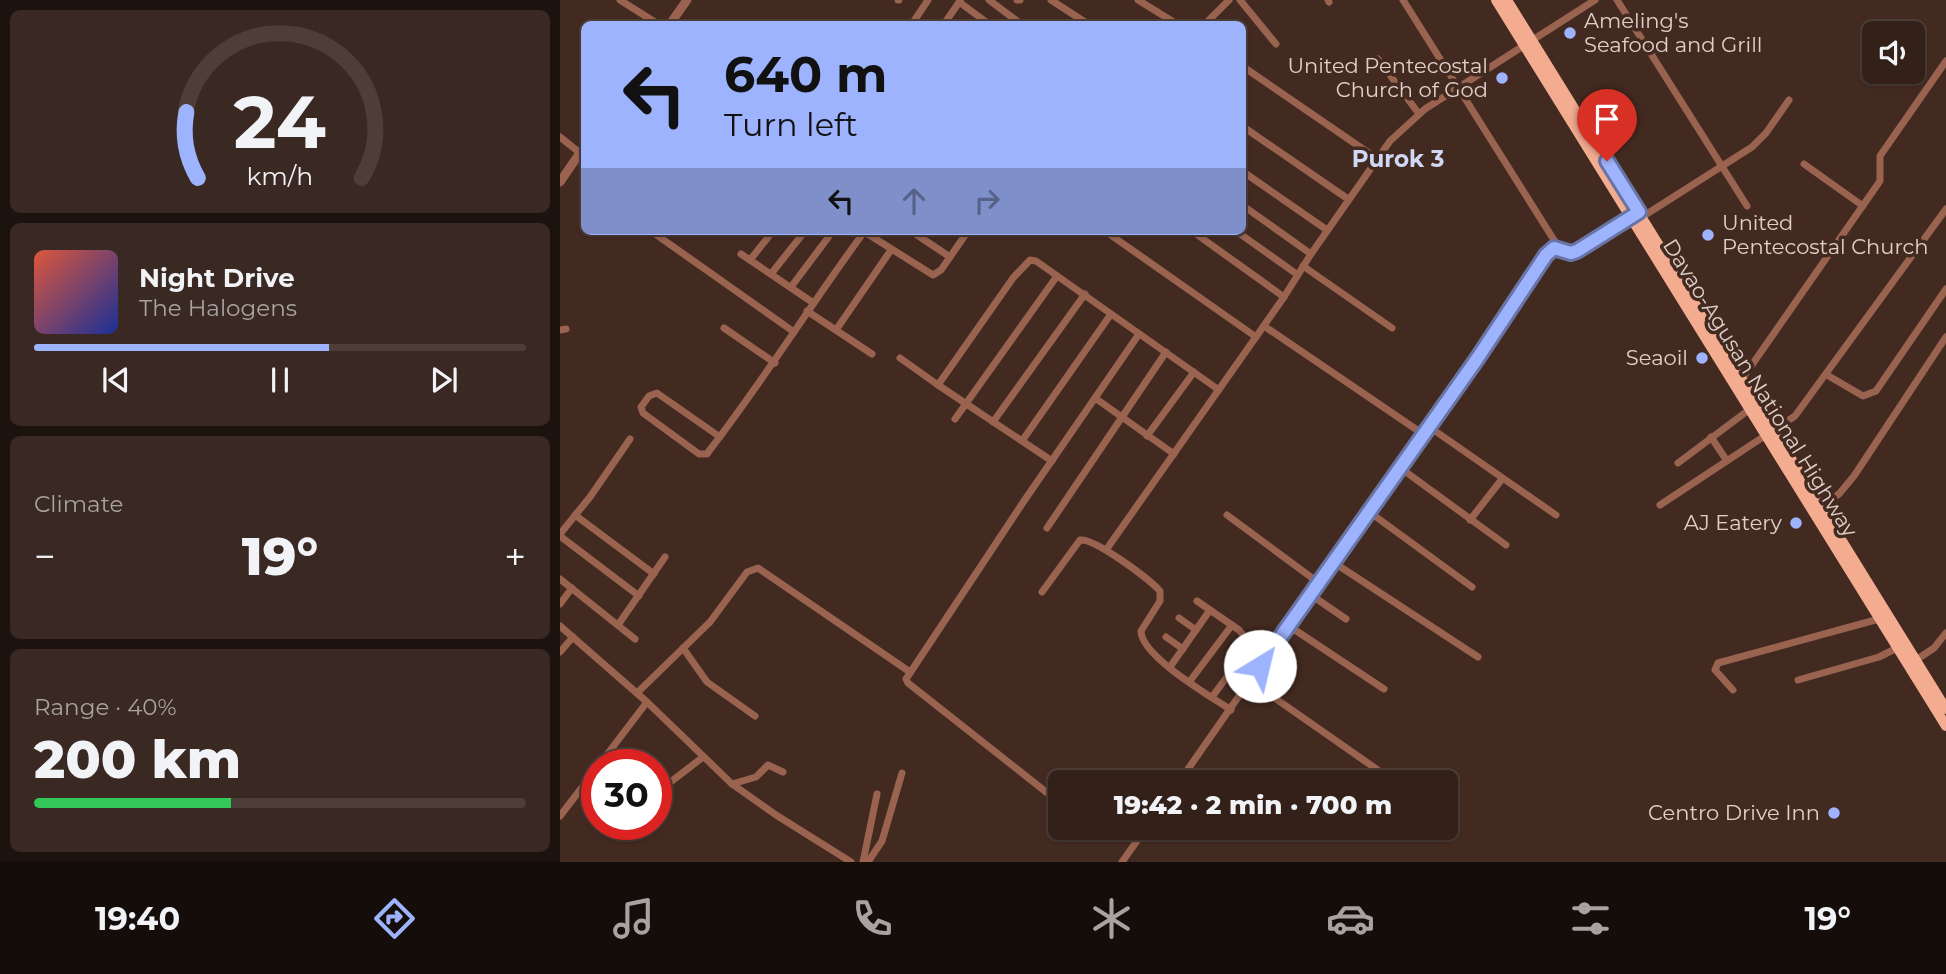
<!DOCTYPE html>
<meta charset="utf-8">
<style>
:root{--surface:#322019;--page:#3a2822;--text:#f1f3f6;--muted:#a8a3a2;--line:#4d3e38;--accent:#9eb3fd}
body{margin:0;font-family:Montserrat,sans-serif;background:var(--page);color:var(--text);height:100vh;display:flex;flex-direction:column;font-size:26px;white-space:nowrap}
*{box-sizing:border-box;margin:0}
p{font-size:23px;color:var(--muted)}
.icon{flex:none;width:38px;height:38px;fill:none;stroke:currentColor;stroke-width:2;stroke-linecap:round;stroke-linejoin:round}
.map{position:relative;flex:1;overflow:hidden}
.panel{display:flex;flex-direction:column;gap:10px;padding:10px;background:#1c120e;width:560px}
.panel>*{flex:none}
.top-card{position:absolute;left:21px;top:21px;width:665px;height:214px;border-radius:10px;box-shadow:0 2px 5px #0004,0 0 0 2px var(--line);background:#9eb3fd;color:#111;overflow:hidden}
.controls{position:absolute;left:1302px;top:21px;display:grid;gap:14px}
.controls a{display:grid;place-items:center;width:63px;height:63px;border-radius:10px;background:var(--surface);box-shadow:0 2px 5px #0004,0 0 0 2px var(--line);font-size:35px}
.speed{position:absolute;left:21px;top:749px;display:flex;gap:14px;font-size:35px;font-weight:700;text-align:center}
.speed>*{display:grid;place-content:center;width:91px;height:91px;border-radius:50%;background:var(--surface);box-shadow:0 2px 5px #0004,0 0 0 2px var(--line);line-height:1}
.speed .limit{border:10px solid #d22;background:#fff;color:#111}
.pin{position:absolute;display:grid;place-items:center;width:60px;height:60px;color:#fff;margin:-72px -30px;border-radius:50% 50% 50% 0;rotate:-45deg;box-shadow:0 0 7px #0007}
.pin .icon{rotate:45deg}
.me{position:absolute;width:77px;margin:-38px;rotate:36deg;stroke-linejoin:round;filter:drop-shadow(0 0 5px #0008)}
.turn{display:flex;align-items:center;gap:24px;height:147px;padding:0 28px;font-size:32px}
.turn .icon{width:91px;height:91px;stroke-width:2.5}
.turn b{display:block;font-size:49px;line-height:60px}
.lanes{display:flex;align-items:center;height:66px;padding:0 28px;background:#0003;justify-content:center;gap:35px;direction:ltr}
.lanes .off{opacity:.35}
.big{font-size:52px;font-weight:800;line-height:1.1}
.panel .card{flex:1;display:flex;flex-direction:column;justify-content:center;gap:10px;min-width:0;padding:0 24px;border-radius:10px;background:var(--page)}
.panel .dial{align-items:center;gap:0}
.dial svg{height:182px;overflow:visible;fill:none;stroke:var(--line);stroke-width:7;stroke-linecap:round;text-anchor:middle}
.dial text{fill:var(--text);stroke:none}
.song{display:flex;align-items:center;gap:21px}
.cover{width:84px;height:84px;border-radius:10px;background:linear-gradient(135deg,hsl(10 70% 55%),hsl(230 70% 35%))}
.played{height:7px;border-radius:4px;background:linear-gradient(90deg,var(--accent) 60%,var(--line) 60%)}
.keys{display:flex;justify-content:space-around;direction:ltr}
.heat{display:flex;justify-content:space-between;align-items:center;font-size:38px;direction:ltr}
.charge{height:10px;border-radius:5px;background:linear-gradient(90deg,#34c759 40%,var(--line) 0)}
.trip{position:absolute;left:488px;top:770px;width:410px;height:70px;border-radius:10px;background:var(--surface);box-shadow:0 2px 5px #0004,0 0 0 2px var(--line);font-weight:800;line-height:70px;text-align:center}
.tabs{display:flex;height:112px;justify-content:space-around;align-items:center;background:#140d0a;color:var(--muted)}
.tabs .icon{width:49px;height:49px}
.tabs .current{color:var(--accent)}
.tabs b{font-size:32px;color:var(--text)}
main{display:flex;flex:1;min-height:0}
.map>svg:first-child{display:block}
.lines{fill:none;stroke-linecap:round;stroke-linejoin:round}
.minor{stroke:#99634f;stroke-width:7}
.tertiary{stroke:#99634f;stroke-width:9}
.trunk{stroke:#f4ac90;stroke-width:10}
.route-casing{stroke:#6774a4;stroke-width:18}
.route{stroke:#9eb3fd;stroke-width:12}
.poi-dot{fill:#9eb3fd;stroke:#432a21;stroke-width:2.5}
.labels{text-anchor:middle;stroke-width:7;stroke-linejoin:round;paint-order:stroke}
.poi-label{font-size:21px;fill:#e0cfc9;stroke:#432a21;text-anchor:end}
.street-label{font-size:21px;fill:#e0cfc9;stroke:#432a21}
.neighbourhood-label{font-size:23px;font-weight:bold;fill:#cfd8f4;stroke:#432a21}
</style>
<main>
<section class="panel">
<div class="card dial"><svg viewBox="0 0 100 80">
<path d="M14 69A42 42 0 1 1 86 69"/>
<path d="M14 69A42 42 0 0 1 9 40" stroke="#9eb3fd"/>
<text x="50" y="56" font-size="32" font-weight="700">24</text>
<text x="50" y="72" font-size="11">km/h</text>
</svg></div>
<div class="card">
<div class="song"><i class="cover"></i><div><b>Night Drive</b><p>The Halogens</p></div></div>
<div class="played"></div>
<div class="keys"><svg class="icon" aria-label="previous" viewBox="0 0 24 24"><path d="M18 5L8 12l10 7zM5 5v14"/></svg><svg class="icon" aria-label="pause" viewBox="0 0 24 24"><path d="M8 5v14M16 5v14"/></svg><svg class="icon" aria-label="next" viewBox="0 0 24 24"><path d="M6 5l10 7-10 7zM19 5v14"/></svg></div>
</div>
<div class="card"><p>Climate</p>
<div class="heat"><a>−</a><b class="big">19°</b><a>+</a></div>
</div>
<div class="card"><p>Range · 40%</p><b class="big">200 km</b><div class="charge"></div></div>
</section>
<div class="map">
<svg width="1386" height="862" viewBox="0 0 1386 862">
<rect width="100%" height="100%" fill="#432a21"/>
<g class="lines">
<!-- minor -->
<g class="minor">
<polyline points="60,0 98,24"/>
<polyline points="338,0 339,0"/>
<polyline points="429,0 461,24"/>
<polyline points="457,0 460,0"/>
<polyline points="491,0 528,24"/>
<polyline points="578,0 617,24"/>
<polyline points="680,0 716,44"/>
<polyline points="768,0 769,2"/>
<polyline points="843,0 999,248 1007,252 1017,251 1072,217"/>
<polyline points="1057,0 1187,206"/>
<polyline points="399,2 429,24"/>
<polyline points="352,24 368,0"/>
<polyline points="384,24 400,1"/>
<polyline points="645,24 669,0"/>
<polyline points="818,59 859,114"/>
<polyline points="682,66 816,158"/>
<polyline points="682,126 788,199"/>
<polyline points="0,137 20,153"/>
<polyline points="1244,164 1303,206"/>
<polyline points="682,171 767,230"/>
<polyline points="682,205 751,254"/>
<polyline points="1082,217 1192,147 1206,133 1229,100"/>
<polyline points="91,231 234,332"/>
<polyline points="303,231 373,275 381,270 408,231"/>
<polyline points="351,231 390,257"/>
<polyline points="545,231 696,337"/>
<polyline points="632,231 724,297"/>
<polyline points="676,231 738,275"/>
<polyline points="181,254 252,302"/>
<polyline points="190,260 213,231"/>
<polyline points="743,266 832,328"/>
<polyline points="211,274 245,231"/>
<polyline points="231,287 273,231"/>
<polyline points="247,311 312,354"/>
<polyline points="704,326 863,434"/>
<polyline points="164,328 215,363"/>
<polyline points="0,330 6,329"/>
<polyline points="276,330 331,250"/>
<polyline points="340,358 378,385"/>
<polyline points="1267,375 1303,396 1316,391 1386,289"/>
<polyline points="1180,382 1320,181 1320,156 1386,61"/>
<polyline points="535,398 614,454"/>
<polyline points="395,419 497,276"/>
<polyline points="433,422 525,294"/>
<polyline points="868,426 996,515"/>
<polyline points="587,436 634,372"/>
<path d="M 160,437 L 97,393 L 89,396 L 81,407 L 83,413 L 139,454 L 147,454 L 149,451 C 204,380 251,304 304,232"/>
<polyline points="1151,437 1167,461"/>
<polyline points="462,441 551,314"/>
<polyline points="492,461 378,385 453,278 470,260 476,261 659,390"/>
<polyline points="1118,463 1190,409"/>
<polyline points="839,467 946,545"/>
<polyline points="1100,505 1235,416 1386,209"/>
<polyline points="1261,506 1279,494 1294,476 1386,337"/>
<polyline points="808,511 912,587"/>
<polyline points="15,515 94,574"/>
<polyline points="667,515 759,583"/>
<polyline points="910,520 942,479"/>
<polyline points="487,528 606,352"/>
<polyline points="0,534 30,497 70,439"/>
<polyline points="0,536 79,596"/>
<polyline points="546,550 724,297 751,254 830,141 865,109 1035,0"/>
<polyline points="773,562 918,657"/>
<polyline points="0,579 75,639"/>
<path d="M 482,592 L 520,540 C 535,538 589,579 600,591 L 600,601 L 581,631 C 581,656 650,696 671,710"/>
<polyline points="751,595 786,619"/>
<polyline points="637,601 679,630 688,641 686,651 652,697"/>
<polyline points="0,604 12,588"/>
<polyline points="619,618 636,630"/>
<polyline points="58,625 105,557"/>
<polyline points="0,626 87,702 172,784 216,815 291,862"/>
<polyline points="729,626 824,689"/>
<polyline points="606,637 623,649"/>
<polyline points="123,648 147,682 195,716"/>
<polyline points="0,652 13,637"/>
<polyline points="1353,662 1374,648 1386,633"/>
<polyline points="610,667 650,610"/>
<polyline points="673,669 825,775"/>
<polyline points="1238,680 1319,657 1337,648"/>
<polyline points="630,681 672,625"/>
<polyline points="1173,690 1155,670 1158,663 1319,619"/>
<polyline points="77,693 150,622 187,572 198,568 350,672"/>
<polyline points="39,765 87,702"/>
<polyline points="619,782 808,511 917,359 986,255 989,251 999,248"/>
<polyline points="108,784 143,757"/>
<polyline points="172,784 196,777 208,765 223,772"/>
<polyline points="500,803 348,683 346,679 464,501 579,334"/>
<polyline points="0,816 37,768"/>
<polyline points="303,862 317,794"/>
<polyline points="308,862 322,841 342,773"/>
<polyline points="562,862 586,828"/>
</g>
<!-- tertiary -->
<g class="tertiary">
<polyline points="110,24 127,0"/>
<polyline points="0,182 24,147"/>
</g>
<!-- trunk -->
<g class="trunk">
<polyline points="936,0 1386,726"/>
<polyline points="947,0 1386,709"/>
</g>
</g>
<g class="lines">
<defs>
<polyline id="route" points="700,666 917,359 986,255 994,248 1011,253 1017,251 1079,212 1047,161"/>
</defs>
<!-- route casing -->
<use href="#route" class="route-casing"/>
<!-- route -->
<use href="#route" class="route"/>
</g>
<!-- markers -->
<g class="poi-dot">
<circle cx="1010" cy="33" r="7"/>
<circle cx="942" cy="78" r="7"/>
<circle cx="1148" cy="235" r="7"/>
<circle cx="1142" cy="358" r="7"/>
<circle cx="1236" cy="523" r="7"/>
<circle cx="1274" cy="813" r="7"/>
</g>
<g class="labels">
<!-- poi labels -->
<g class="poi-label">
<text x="1024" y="28" text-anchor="start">Ameling's<tspan x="1024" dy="24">Seafood and Grill</tspan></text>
<text x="928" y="73">United Pentecostal<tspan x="928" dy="24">Church of God</tspan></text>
<text x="1162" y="230" text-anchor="start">United<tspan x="1162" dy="24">Pentecostal Church</tspan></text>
<text x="1128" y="365">Seaoil</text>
<text x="1222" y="530">AJ Eatery</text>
<text x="1260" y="820">Centro Drive Inn</text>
</g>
<!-- street labels -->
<g class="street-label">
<text transform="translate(1200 388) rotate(58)" y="7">Davao-Agusan National Highway</text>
</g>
<!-- neighbourhood labels -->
<g class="neighbourhood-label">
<text x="838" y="167">Purok 3</text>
</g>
</g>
</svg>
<div class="controls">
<a><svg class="icon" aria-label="sound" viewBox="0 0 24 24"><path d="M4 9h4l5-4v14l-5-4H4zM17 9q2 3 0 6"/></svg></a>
</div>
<div class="speed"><div class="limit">30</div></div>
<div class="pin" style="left:1047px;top:161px;background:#d93025"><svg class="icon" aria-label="arrive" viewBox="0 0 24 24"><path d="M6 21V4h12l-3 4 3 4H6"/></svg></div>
<svg class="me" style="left:700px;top:666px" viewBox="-20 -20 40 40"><circle r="19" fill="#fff"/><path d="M0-13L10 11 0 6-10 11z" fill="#9eb3fd"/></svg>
<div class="trip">19:42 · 2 min · 700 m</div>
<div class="top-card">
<div class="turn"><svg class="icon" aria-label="left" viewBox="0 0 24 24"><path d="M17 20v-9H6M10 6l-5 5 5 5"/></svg><div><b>640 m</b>Turn left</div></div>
<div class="lanes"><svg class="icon" aria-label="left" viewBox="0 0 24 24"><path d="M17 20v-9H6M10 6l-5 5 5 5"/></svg><svg class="icon off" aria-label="ahead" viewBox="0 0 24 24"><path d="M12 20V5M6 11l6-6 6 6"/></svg><svg class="icon off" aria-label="right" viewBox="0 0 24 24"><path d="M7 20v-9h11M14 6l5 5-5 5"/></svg></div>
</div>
</div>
</main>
<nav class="tabs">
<b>19:40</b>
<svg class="icon current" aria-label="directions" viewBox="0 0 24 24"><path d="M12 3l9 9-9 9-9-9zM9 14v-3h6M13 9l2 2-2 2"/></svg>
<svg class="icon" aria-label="music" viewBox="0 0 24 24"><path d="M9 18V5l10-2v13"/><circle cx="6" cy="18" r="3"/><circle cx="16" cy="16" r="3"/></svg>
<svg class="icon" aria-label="phone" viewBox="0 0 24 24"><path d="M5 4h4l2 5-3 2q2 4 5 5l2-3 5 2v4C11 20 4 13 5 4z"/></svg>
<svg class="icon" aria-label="climate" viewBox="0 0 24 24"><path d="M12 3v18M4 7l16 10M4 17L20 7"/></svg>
<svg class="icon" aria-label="car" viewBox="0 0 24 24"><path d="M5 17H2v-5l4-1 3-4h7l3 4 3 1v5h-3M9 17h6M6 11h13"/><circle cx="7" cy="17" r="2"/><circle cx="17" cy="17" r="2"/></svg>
<svg class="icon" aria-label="filters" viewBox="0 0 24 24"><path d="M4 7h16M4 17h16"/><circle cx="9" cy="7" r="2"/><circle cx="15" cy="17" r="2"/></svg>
<b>19°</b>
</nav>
